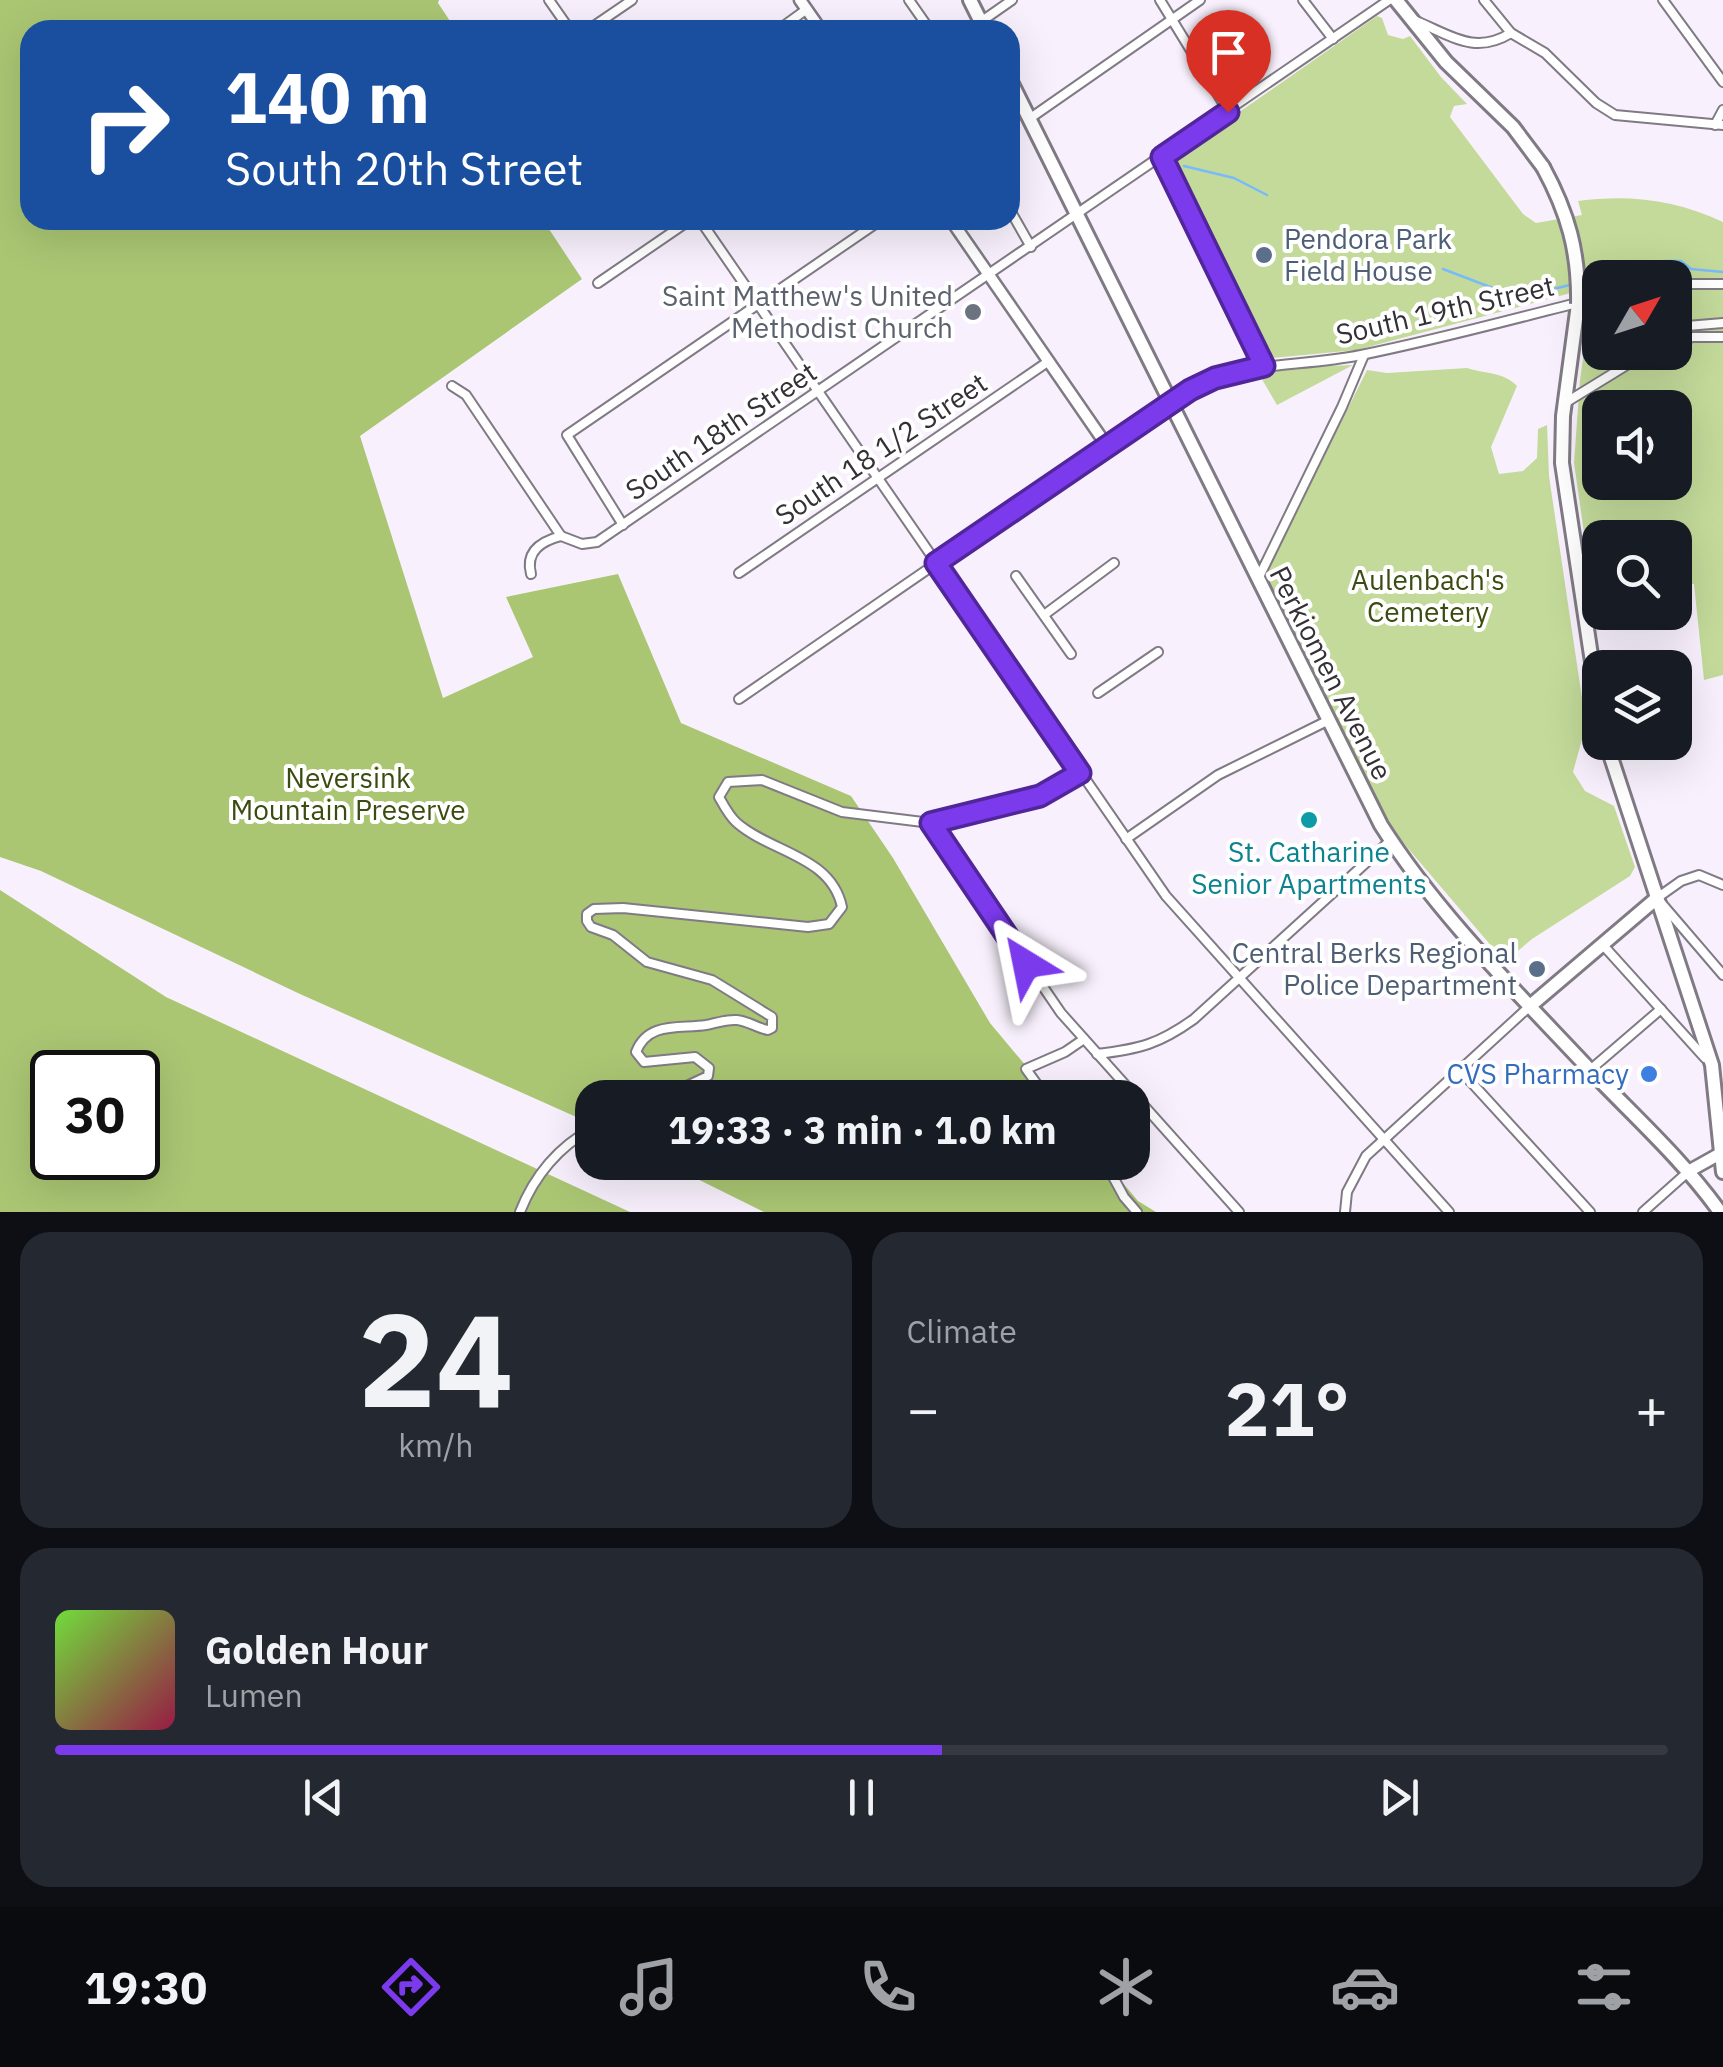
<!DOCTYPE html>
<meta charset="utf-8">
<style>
:root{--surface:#171b24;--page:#242831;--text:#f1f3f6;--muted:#9ea1a6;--line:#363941;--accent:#7c3aed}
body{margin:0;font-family:"IBM Plex Sans",sans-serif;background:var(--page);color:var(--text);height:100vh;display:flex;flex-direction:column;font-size:38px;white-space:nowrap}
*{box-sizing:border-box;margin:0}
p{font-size:32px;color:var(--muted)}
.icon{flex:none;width:55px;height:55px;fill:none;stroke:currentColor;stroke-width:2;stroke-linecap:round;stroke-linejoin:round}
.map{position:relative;height:1212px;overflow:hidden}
.panel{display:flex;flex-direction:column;gap:20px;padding:20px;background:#0d0f14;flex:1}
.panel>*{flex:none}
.banner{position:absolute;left:20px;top:20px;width:1000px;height:210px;border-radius:30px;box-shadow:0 10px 40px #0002;background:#1a4fa0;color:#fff;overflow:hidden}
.needle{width:65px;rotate:51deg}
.controls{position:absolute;left:1582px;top:260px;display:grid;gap:20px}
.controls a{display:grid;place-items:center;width:110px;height:110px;border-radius:20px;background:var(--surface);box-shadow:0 10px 40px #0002;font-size:50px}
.speed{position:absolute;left:30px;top:1050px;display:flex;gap:20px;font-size:50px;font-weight:700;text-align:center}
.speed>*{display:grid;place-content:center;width:130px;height:130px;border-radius:50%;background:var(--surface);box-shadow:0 10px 40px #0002;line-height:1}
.speed .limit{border:5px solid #111;border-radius:15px;background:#fff;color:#111}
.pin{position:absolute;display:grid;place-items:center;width:85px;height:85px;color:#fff;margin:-102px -42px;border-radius:50% 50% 50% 0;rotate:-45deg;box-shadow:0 0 10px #0007}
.pin .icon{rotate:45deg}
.me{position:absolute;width:110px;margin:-55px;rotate:325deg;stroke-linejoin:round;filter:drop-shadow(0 0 8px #0008)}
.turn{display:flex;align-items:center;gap:35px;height:210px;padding:0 40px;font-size:45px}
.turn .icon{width:130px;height:130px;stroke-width:2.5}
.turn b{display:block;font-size:70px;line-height:85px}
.big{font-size:75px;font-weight:700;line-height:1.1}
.panel .widget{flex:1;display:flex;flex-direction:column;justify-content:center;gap:15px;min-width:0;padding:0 35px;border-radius:30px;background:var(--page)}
.panel .dial{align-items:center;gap:0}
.dial b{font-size:130px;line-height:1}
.song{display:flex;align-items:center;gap:30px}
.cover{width:120px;height:120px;border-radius:15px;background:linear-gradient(135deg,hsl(100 70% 55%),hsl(340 70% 35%))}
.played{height:10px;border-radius:5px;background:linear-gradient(90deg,var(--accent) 55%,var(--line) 55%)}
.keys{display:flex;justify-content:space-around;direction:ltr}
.heat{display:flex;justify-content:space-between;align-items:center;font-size:55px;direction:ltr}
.panel .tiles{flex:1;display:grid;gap:20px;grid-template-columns:1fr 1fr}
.widget:last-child{grid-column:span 2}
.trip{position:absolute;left:575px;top:1080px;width:575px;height:100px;border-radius:30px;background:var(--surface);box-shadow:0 10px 40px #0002;font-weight:700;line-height:100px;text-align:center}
.dock{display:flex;height:160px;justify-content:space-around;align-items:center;background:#090b0e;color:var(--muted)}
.dock .icon{width:70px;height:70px}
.dock .active{color:var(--accent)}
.dock b{font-size:45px;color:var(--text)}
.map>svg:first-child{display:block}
.green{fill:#c3da9a;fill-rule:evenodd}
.forest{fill:#aac673;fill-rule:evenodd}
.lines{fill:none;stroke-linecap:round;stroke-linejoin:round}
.stream{stroke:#79bafa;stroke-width:2.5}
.minor-casing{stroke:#807a84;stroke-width:12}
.tertiary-casing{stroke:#807a84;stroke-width:15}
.secondary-casing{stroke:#807a84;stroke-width:16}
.primary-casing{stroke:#807a84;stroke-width:18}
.minor{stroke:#fff;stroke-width:8}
.tertiary{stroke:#fff;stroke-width:10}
.secondary{stroke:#fff;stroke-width:11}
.primary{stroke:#fff;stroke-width:12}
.primary-bridge-casing{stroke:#807a84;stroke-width:18;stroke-linecap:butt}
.primary-bridge{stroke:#fff;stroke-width:12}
.route-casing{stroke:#51269a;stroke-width:25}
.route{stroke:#7c3aed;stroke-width:18}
.service-dot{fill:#5c6f8a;stroke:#fff;stroke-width:4}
.worship-dot{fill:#6b7280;stroke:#fff;stroke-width:4}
.culture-dot{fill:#0f9aa8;stroke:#fff;stroke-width:4}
.shop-dot{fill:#3f7fe0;stroke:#fff;stroke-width:4}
.labels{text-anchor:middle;stroke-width:8;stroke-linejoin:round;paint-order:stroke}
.service-label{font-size:28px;fill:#4e5e75;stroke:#fff;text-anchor:start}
.worship-label{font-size:28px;fill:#5b616d;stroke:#fff;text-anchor:end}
.street-label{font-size:28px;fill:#343136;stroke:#fff}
.park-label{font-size:28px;fill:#3a4c0f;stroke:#fff}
.culture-label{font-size:28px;fill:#0d838f;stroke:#fff}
.shop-label{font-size:28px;fill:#366cbe;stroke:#fff;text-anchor:end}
</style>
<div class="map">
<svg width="1723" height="1212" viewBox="0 0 1723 1212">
<rect width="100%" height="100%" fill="#f8f1fd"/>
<!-- green -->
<g class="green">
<path d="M 1377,16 L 1382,18 L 1388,35 L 1403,39 L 1410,36 L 1441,77 L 1467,104 L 1454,106 L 1450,117 L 1523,214 L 1536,223 L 1582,215 L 1578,201 C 1630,194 1676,200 1723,222 L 1723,675 L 1704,680 L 1694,584 L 1675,585 L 1675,538 L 1600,538 L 1600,594 L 1593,595 L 1574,463 L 1580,380 L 1593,287 L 1357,350 L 1272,358 L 1264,352 L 1172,159 ZM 1600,278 L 1675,278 L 1675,352 L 1600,352 ZM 1600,408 L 1675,408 L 1675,482 L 1600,482 Z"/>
<polygon points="1353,365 1277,405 1259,374 1277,368"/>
<path d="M 1467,368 C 1486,374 1504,372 1517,386 L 1491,447 L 1499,474 L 1523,471 L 1537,458 L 1538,429 L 1547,425 L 1549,476 L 1586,725 L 1573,772 L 1585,791 L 1614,806 L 1635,867 L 1630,876 L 1532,939 L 1505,962 L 1400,839 L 1370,790 L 1264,577 L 1367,370 L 1387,373 Z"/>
</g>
<!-- forest -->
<g class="forest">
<polygon points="0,0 439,0 438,3 456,30 30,30 30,220 543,220 582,279 360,436 443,698 533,657 506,597 618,574 681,723 851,796 893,858 990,1023 1052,1097 592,1098 592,1124 300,994 41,871 0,857"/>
<path d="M 0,890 L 166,997 L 630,1212 L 0,1212 ZM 52,1072 L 138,1072 L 138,1158 L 52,1158 Z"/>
<polygon points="665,1163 1106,1163 1138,1201 1156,1212 764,1212"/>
</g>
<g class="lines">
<!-- stream -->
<g class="stream">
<polyline points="1184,166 1234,178 1267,195"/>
<polyline points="1443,269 1498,290 1549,290 1574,284"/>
<polyline points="1613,278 1666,261 1681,261 1691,269 1723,272"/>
<polyline points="1582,283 1600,281"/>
</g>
<defs>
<g id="minor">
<polyline points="549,0 570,30"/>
<polyline points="909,0 930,30"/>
<polyline points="1160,0 1228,111"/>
<polyline points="1303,0 1333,39"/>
<polyline points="1484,0 1511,33 1545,53 1596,103 1615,115 1723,125"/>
<polyline points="1663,0 1723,82"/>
<path d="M 1416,21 C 1452,36 1475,55 1511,33"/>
<polyline points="588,30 632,0"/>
<polyline points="778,30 807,9"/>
<polyline points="969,30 1012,0"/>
<polyline points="1029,119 1200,0"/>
<polyline points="1715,125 1723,110"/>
<polyline points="1162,157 1264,365"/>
<polyline points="1010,210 1031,247"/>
<polyline points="700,220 1166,896 1449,1212"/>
<polyline points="598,283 690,220"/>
<polyline points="1675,284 1723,284"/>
<polyline points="1675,327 1723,323"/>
<polyline points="1675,342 1693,337 1723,337"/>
<polyline points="452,386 466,395 561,536 582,544 597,542 1389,0"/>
<path d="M 1171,403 C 1242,356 1285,370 1361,355 C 1441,339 1521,317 1600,297"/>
<polyline points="1565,403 1648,352"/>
<polyline points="623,525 567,435 881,220"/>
<polyline points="739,573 1049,361"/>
<path d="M 531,574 C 525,551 542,541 561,536"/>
<polyline points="1016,576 1071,654"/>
<polyline points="1259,577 1342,407 1364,355"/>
<polyline points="1044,615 1114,563"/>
<polyline points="1098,693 1158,652"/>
<polyline points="739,699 1107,446"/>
<polyline points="931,823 1061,1013 1239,1212"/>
<polyline points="1126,839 1218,775 1327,721"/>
<polyline points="1723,885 1699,875 1681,881 1657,898 1723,975"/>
<polyline points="1602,944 1705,1058"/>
<path d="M 1097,1054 C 1140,1049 1159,1044 1194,1019 L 1391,840"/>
<polyline points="1460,1070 1590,1212"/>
<polyline points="1590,1070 1661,1009"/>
<path d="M 661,1098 L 708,1076 L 709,1068 L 695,1057 L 644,1062 L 636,1052 C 648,1021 680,1029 706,1025 C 716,1023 727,1019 737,1020 C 748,1021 757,1028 768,1030 L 772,1028 L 772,1017 L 712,980 L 647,962 L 613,935 L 591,927 L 587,921 L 587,914 L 594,909 L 623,908 L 808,927 L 829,924 L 842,907 C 831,856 772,853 737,823 C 729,816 724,806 719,797 L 728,782 L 762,780 L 842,812 L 931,823 L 1040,796 L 1080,773"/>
<polyline points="1047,1098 1026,1069 1065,1052 1084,1039"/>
<polyline points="1105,1162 1124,1197 1137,1212"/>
<path d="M 520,1212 C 534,1176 559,1146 592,1129"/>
<polyline points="1345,1212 1347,1192 1366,1156 1530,1006"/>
<polyline points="1643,1212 1689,1171"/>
</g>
<g id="tertiary">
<polyline points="800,0 821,30"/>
<polyline points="951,220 1107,446 1170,404"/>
</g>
<polyline id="secondary" points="1689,1171 1723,1152"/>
<g id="primary">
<polyline points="970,0 985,30"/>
<polyline points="1396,0 1446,62 1513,127 1543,167"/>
<path d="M 1010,80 L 1381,825 C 1438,915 1518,993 1590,1070 C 1635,1117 1682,1159 1720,1212"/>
<polyline points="1578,304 1563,416 1562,463 1600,715"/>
<polyline points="1606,742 1712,1065 1723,1172"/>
<polyline points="1530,1006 1657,898"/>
</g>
</defs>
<!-- minor casing -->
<use href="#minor" class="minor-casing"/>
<!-- tertiary casing -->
<use href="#tertiary" class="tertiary-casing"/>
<!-- secondary casing -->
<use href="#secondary" class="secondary-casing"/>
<!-- primary casing -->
<use href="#primary" class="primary-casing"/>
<!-- minor -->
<use href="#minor" class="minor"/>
<!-- tertiary -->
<use href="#tertiary" class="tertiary"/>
<!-- secondary -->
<use href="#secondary" class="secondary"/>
<!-- primary -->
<use href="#primary" class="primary"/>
<defs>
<path id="primary-bridge" d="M 1543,167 C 1568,213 1579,252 1578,304"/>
</defs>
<!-- primary-bridge casing -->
<use href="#primary-bridge" class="primary-bridge-casing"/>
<!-- primary-bridge -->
<use href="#primary-bridge" class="primary-bridge"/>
</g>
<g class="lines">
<defs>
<polyline id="route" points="1026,964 931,823 1040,796 1080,773 936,563 1190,390 1215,378 1264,366 1162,157 1228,112"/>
</defs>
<!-- route casing -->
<use href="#route" class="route-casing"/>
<!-- route -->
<use href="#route" class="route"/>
</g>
<!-- markers -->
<g class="service-dot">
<circle cx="1264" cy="255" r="10"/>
<circle cx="1537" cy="969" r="10"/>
</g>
<circle class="worship-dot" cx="973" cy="312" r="10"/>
<circle class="culture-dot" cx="1309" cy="820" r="10"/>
<circle class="shop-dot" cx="1649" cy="1074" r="10"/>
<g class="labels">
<!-- service labels -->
<g class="service-label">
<text x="1284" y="249">Pendora Park<tspan x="1284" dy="32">Field House</tspan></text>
<text x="1517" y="963" text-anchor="end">Central Berks Regional<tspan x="1517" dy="32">Police Department</tspan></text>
</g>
<!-- worship labels -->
<g class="worship-label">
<text x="953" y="306">Saint Matthew's United<tspan x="953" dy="32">Methodist Church</tspan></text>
</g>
<!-- street labels -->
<g class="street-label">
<text transform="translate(1445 310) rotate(-13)" y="10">South 19th Street</text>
<text transform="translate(721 431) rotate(-34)" y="10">South 18th Street</text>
<text transform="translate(881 449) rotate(-34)" y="10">South 18 1/2 Street</text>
<text transform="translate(1331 673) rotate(63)" y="10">Perkiomen Avenue</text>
</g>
<!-- park labels -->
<g class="park-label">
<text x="1428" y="590">Aulenbach's<tspan x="1428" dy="32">Cemetery</tspan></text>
<text x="348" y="788">Neversink<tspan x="348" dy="32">Mountain Preserve</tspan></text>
</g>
<!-- culture labels -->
<g class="culture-label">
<text x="1309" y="862">St. Catharine<tspan x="1309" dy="32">Senior Apartments</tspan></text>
</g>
<!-- shop labels -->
<g class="shop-label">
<text x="1629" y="1084">CVS Pharmacy</text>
</g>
</g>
</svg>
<div class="controls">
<a><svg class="needle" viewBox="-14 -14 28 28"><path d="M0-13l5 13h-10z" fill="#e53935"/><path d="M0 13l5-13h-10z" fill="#9ea1a6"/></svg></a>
<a><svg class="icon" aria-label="sound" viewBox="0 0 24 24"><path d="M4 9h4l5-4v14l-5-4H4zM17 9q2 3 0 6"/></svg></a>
<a><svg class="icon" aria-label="search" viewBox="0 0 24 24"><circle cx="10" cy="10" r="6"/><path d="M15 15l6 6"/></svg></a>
<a><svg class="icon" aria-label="layers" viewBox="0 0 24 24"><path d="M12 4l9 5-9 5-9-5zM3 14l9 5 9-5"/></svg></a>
</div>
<div class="speed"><div class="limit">30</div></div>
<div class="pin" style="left:1228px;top:112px;background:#d93025"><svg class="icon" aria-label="arrive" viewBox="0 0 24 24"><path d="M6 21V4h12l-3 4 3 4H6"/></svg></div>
<svg class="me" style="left:1026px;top:964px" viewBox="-20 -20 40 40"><path d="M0-17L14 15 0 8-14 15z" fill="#7c3aed" stroke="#fff" stroke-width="4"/></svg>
<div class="trip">19:33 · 3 min · 1.0 km</div>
<div class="banner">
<div class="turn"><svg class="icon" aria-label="right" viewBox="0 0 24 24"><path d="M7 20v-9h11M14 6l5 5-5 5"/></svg><div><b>140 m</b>South 20th Street</div></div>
</div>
</div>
<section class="panel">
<div class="tiles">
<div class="widget dial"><b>24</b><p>km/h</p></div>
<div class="widget"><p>Climate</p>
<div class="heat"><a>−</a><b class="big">21°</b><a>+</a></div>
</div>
<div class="widget">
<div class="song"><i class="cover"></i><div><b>Golden Hour</b><p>Lumen</p></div></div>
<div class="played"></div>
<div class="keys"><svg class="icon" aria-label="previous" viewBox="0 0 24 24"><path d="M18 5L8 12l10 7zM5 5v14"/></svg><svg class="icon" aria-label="pause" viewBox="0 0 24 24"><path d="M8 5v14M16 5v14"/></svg><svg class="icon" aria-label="next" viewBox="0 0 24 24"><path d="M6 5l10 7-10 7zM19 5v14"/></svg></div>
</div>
</div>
</section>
<nav class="dock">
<b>19:30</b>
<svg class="icon active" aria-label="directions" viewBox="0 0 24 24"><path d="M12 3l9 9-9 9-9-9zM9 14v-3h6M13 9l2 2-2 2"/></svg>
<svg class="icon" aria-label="music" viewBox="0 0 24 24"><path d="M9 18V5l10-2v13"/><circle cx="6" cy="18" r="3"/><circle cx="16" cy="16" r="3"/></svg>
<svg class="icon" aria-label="phone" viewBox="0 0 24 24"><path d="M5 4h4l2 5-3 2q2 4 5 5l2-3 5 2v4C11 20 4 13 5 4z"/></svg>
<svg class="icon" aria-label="climate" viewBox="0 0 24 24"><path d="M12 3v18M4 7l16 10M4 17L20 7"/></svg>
<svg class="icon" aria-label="car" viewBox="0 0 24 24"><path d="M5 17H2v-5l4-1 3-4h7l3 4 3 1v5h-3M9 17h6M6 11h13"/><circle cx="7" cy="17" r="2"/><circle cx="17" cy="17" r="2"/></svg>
<svg class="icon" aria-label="filters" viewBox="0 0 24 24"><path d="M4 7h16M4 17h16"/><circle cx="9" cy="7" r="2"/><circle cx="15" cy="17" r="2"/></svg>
</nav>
